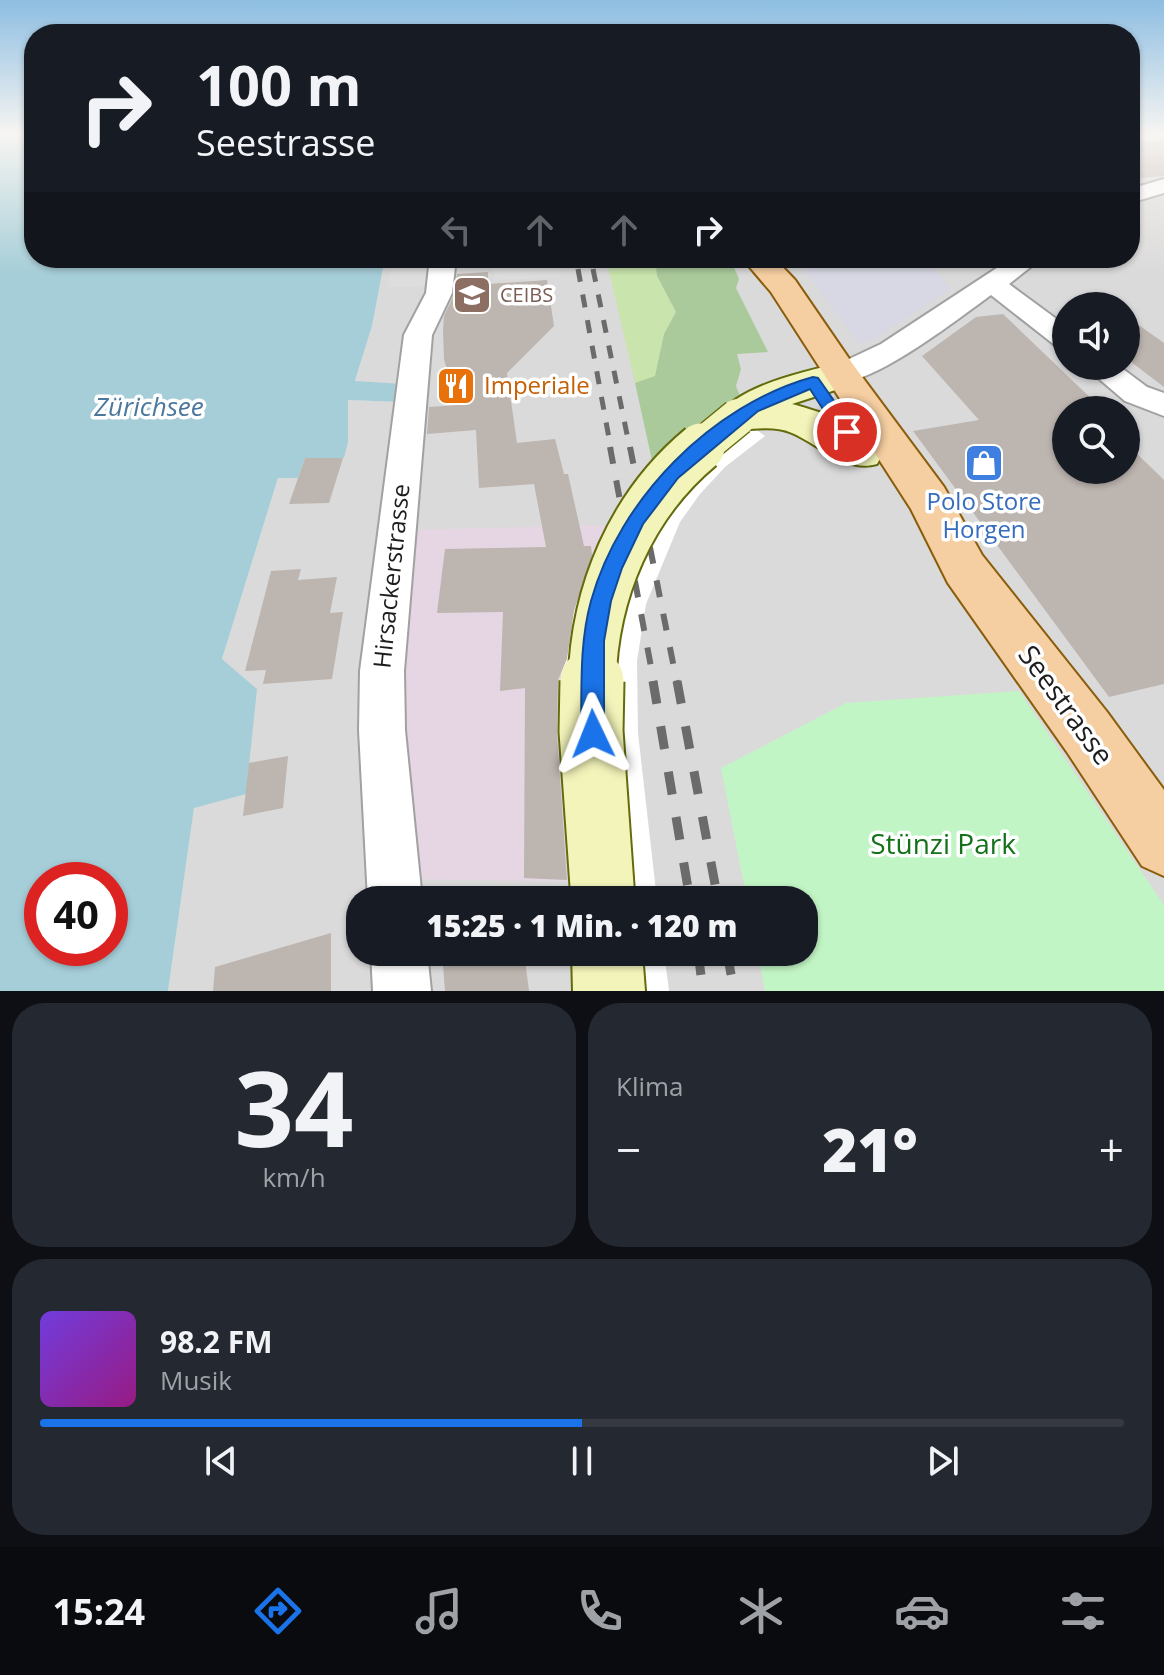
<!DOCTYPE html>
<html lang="de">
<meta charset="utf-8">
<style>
:root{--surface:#171b24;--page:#242831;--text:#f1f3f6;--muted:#9ea1a6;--line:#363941;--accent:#1a73e8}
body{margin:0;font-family:"Open Sans",sans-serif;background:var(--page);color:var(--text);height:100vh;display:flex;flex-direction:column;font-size:30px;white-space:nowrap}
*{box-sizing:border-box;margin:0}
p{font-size:26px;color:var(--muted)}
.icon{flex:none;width:44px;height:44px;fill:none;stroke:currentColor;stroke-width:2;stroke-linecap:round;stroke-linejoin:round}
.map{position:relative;height:991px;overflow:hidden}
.drawer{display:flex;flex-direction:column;gap:12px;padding:12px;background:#0d0f14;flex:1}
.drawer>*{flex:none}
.top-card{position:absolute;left:24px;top:24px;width:1116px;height:244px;border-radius:32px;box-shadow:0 2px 6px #0004;background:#171b24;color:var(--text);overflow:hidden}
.controls{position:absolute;left:1052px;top:292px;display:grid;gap:16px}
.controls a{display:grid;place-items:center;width:88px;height:88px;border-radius:50%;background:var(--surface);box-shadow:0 2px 6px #0004;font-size:40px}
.speed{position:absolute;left:24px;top:862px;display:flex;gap:16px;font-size:40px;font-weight:700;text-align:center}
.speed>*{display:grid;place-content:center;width:104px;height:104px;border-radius:50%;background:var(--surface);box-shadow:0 2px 6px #0004;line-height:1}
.speed .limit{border:12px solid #d22;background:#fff;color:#111}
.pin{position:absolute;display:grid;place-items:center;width:68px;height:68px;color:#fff;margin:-34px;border:4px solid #fff;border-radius:50%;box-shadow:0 2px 8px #0007}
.me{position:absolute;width:88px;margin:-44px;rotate:358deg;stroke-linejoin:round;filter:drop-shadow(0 0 6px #0008)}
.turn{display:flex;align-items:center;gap:28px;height:168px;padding:0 40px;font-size:36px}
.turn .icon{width:104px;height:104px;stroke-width:2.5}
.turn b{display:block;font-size:56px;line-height:68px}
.lanes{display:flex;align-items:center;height:76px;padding:0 40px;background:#0003;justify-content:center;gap:40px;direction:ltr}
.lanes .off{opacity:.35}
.big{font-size:60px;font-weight:800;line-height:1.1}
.drawer .tile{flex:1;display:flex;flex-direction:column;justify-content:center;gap:12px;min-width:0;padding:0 28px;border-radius:32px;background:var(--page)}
.drawer .dial{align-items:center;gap:0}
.dial b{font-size:104px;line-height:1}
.song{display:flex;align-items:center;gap:24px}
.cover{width:96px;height:96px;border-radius:12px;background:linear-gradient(135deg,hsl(260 70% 55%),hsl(310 70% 35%))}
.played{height:8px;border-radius:4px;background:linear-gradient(90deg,var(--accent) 50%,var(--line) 50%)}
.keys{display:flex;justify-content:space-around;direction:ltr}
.heat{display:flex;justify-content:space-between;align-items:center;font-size:44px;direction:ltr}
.drawer .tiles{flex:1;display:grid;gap:12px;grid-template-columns:1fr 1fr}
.tile:last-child{grid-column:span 2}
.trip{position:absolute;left:346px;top:886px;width:472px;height:80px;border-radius:32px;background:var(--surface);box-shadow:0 2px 6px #0004;font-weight:800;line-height:80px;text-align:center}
.menu{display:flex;height:128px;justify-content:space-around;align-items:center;background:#090b0e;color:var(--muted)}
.menu .icon{width:56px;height:56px}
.menu .active{color:var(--accent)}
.menu b{font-size:36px;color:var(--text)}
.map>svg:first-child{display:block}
.residential{fill:#dbdada;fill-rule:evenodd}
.industrial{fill:#e6d5e3}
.grass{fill:#c9e4ac}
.forest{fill:#aaca9b}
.park{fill:#c2f5c5}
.parking{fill:#ddd}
.plaza{fill:#d7d8e3}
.water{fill:#a6ced8;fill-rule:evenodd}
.pier{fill:#fff}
.building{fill:#bdb5b0}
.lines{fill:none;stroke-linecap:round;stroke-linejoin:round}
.street-casing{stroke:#a1a1a1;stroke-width:4}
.secondary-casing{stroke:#636b0d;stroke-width:4}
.primary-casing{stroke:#8a5d0b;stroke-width:4}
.street{fill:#fff;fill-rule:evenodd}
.secondary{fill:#f3f4ba;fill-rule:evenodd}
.primary{fill:#f5cea1;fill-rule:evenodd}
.rail-far3{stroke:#6b6b6b;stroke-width:4;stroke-dasharray:10 10;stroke-linecap:butt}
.rail-far2{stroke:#6b6b6b;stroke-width:5;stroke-dasharray:13 13;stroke-linecap:butt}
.rail-far1{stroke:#6b6b6b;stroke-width:6;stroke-dasharray:17 17;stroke-linecap:butt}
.rail{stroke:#6b6b6b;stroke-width:9;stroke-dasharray:23 23;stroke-linecap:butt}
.secondary-bridge-far2-casing{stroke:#636b0d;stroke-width:39;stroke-linecap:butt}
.secondary-bridge-far1-casing{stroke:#636b0d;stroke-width:51;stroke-linecap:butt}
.secondary-bridge-casing{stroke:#636b0d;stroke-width:67;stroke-linecap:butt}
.secondary-bridge-far2{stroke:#f3f4ba;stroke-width:36}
.secondary-bridge-far1{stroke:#f3f4ba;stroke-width:47}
.secondary-bridge{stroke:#f3f4ba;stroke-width:63}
.route{fill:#1a73e8;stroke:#114b97;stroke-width:2}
.labels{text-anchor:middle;stroke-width:7;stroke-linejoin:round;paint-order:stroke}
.far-education-label{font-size:20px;fill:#785e54;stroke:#fff;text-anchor:start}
.food-label{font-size:24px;fill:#c56008;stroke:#fff;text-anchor:start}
.shop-label{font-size:24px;fill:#366cbe;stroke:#fff}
.street-label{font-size:24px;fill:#1d1d1d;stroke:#fff}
.water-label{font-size:26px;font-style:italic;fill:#4d789e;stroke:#fff}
.near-street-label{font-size:28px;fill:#1d1d1d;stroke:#fff}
.near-park-label{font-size:28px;fill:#137218;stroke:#fff}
</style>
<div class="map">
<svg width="1164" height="991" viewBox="0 0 1164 991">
<rect width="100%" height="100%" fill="#ede9e3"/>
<!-- residential -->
<path class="residential" d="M 1130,135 L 1164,135 L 1164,991 L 168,991 L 194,808 L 222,659 L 278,478 L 298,478 L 305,458 L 348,442 L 348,400 L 400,402 L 355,382 L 372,326 L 385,258 L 1130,258 ZM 1066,306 L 1126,306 L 1126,366 L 1066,366 ZM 1066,410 L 1126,410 L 1126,470 L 1066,470 ZM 360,900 L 804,900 L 804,952 L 360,952 Z"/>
<!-- industrial -->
<polygon class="industrial" points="607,525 594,609 597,882 413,879 397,726 408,530"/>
<!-- grass -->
<polygon class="grass" points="606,258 655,258 657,276 676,312 664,334 655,377 635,383"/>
<!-- forest -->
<polygon class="forest" points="655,258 730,258 739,279 736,288 768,352 737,354 741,369 736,386 740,396 697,425 653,465 635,383 655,376 664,334 676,312 657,276"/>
<!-- park -->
<polygon class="park" points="1019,691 1164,905 1164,991 765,991 758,952 804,952 804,900 747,900 721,768 846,703"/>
<!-- parking -->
<g class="parking">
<polygon points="454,258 558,258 560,277 494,280 494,266 453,268"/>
<polygon points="434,267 431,286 387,287 391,269"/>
</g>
<!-- plaza -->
<polygon class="plaza" points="791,258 926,258 951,289 874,339 859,344 805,271"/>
<!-- water -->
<path class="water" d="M 0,135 L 34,135 L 34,258 L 385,258 L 372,326 L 355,381 L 403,384 L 400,402 L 348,400 L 348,442 L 344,458 L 305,458 L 298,478 L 278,478 L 222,659 L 257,689 L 246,794 L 194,808 L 168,991 L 0,991 ZM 42,880 L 110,880 L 110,948 L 42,948 Z"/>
<!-- pier -->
<g class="pier">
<polygon points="724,407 765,436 725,467 700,494 680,522 646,604 637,661 638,733 657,900 572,900 558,708 563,657 580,584 603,534 627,494 697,425"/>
<polygon points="574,952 664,952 669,991 576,991"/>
</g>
<!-- building -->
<g class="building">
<polygon points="1164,141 1164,176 1130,179 1130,143"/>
<polygon points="488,272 488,284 547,280 554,326 507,373 517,443 555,439 564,474 568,474 584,546 591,546 592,555 574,611 567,659 558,680 557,733 567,880 524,878 525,688 500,691 503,612 437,613 445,549 546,547 534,484 479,488 476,430 427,434 429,407 459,405 444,360 443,331 444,316 455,293 457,274"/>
<polygon points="1003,314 1098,405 1066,410 1066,470 1126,470 1126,443 1164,480 1164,684 1109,697 913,431 979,420 922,356 976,317"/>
<polygon points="1126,316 1164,343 1164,387 1126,358"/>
<polygon points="305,458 343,458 329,503 289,504"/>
<polygon points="301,569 298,580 337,577 330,613 343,612 332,679 263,684 266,670 245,671 271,571"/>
<polygon points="288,756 283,808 243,816 249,763"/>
<polygon points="331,933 331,991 213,991 215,967"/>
<polygon points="442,952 524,952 529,991 445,991"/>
</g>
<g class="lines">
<defs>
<g id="street">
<polygon points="1164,179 1164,193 1130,203 1130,189"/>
<polygon points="430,258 456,258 452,293 432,335 404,671 405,730 422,900 368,900 359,730 360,671 404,335 426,293"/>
<path d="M 1012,258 L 1042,258 L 1009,284 L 1066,326 L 1066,349 L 1056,346 L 991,295 C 960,317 866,392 830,382 L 826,375 L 830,368 L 881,344 Z"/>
<polygon points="1084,366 1119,366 1147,387 1164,393 1164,416 1125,401"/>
<polygon points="371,952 427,952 431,991 373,991"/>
</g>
<g id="secondary">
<path d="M 841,363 L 854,366 L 860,375 L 854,384 L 792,404 C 821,412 867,426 883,453 L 877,464 C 846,473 820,445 792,433 C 769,423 747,433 724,427 L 718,417 C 737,386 806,371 841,363 Z"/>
<polygon points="572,952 642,952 645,991 573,991"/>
</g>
<polygon id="primary" points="742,258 774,258 795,280 854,366 944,487 982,555 1107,712 1164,790 1164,876 1142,866 1067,752 948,583 911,509 771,292"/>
</defs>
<!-- street casing -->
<use href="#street" class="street-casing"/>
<!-- secondary casing -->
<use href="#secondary" class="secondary-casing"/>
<!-- primary casing -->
<use href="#primary" class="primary-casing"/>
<!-- street -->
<use href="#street" class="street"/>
<!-- secondary -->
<use href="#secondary" class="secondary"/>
<!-- primary -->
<use href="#primary" class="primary"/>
<!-- rail-far3 -->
<g class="rail-far3">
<polyline points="576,258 578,271"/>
<polyline points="591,258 594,271"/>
</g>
<!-- rail-far2 -->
<g class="rail-far2">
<polyline points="578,269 611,449"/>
<polyline points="593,269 630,449"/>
</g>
<!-- rail-far1 -->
<g class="rail-far1">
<polyline points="610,447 654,683"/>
<polyline points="630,447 677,683"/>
</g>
<!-- rail -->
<g class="rail">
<polyline points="653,681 690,900"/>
<polyline points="677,681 718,900"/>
<polyline points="698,952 703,991"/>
<polyline points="727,952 734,991"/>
</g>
<defs>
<polyline id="secondary-bridge-far2" points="699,449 738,417"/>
<path id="secondary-bridge-far1" d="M 592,683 C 594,592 631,505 701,447"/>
<polyline id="secondary-bridge" points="592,681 591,731 603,900"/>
</defs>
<!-- secondary-bridge-far2 casing -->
<use href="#secondary-bridge-far2" class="secondary-bridge-far2-casing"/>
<!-- secondary-bridge-far1 casing -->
<use href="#secondary-bridge-far1" class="secondary-bridge-far1-casing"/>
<!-- secondary-bridge casing -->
<use href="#secondary-bridge" class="secondary-bridge-casing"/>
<!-- secondary-bridge-far2 -->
<use href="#secondary-bridge-far2" class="secondary-bridge-far2"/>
<!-- secondary-bridge-far1 -->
<use href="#secondary-bridge-far1" class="secondary-bridge-far1"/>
<!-- secondary-bridge -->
<use href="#secondary-bridge" class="secondary-bridge"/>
</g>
<!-- sky -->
<linearGradient id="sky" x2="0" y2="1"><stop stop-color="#8dbee2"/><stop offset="0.49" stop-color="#f7f5f2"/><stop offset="1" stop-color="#f7f5f2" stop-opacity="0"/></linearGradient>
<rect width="1164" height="274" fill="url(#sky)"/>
<!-- route -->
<path class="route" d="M 813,377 L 818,378 L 853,428 L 855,432 L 853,437 L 841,437 L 810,389 L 758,411 L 678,478 L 643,524 L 622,568 L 611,601 L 604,641 L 604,734 L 601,742 L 593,746 L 584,742 L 581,734 C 582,690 579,644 591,601 C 619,499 712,405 813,377 Z"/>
<!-- icons -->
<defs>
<symbol id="school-square" viewBox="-11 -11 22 22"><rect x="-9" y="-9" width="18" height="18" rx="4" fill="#8d6e63" stroke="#fff"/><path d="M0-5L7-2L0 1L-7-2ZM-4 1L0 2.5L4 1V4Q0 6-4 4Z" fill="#fff"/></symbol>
<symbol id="restaurant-square" viewBox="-11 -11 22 22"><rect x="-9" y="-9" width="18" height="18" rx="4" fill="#e8710a" stroke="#fff"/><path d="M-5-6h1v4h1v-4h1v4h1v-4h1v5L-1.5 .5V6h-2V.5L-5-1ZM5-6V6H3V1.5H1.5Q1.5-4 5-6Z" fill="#fff"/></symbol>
<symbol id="shop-square" viewBox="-11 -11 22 22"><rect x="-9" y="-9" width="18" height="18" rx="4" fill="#3f7fe0" stroke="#fff"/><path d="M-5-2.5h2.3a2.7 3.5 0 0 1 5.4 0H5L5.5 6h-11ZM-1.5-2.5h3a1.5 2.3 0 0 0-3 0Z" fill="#fff"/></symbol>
</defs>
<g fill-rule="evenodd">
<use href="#school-square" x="450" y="273" width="44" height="44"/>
<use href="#restaurant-square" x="434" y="364" width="44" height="44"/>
<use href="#shop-square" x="962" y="441" width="44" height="44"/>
</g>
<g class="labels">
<!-- far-education labels -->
<g class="far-education-label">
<text x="500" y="302">CEIBS</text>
</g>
<!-- food labels -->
<g class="food-label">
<text x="484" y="394">Imperiale</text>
</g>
<!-- shop labels -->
<g class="shop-label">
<text x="984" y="510">Polo Store<tspan x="984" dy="28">Horgen</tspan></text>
</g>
<!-- street labels -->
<g class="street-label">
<text transform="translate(392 576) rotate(-84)" y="8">Hirsackerstrasse</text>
</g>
<!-- water labels -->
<g class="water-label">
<text x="149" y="416">Zürichsee</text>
</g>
<!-- near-street labels -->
<g class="near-street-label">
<text transform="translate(1066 705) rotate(54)" y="10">Seestrasse</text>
</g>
<!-- near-park labels -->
<g class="near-park-label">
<text x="943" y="854">Stünzi Park</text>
</g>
</g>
</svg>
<div class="controls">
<a><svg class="icon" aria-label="sound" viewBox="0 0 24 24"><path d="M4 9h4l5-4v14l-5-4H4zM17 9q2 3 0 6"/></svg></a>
<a><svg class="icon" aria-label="search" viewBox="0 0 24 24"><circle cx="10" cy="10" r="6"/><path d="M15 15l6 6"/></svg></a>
</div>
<div class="speed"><div class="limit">40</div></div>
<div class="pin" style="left:847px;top:432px;background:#d93025"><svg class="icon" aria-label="arrive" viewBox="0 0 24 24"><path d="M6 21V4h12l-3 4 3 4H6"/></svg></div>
<svg class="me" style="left:593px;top:734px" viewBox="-20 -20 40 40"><path d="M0-17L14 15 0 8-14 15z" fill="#1a73e8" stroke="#fff" stroke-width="4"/></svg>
<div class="trip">15:25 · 1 Min. · 120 m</div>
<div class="top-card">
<div class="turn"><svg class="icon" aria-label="right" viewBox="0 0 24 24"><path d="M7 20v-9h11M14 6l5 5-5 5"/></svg><div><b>100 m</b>Seestrasse</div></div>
<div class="lanes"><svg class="icon off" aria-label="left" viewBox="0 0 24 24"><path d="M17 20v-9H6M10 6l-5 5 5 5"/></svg><svg class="icon off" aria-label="ahead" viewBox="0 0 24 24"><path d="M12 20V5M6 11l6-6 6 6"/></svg><svg class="icon off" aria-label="ahead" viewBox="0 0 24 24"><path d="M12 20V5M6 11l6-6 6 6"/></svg><svg class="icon" aria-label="right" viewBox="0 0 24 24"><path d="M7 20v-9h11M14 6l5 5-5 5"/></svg></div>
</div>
</div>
<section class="drawer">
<div class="tiles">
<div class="tile dial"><b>34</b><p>km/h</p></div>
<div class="tile"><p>Klima</p>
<div class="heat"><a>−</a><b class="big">21°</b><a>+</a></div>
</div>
<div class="tile">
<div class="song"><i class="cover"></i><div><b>98.2 FM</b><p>Musik</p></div></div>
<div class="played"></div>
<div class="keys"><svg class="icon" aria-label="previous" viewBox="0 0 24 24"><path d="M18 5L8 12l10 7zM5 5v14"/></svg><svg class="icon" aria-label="pause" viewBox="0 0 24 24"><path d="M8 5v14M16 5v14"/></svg><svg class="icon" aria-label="next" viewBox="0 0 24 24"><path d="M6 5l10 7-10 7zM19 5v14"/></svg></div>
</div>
</div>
</section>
<nav class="menu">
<b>15:24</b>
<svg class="icon active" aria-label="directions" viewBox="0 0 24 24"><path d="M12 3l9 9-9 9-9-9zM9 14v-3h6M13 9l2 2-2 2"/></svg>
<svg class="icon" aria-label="music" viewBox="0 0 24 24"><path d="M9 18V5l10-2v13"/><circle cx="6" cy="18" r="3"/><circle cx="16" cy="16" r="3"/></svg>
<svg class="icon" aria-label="phone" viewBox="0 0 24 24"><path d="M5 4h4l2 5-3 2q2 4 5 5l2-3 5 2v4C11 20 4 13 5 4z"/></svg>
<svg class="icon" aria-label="climate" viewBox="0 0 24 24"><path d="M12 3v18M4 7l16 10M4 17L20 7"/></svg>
<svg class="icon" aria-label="car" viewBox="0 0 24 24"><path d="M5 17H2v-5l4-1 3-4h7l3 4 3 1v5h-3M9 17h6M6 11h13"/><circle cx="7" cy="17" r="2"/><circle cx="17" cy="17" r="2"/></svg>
<svg class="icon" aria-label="filters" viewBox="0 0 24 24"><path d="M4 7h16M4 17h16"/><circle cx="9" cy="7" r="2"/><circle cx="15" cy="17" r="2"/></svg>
</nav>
